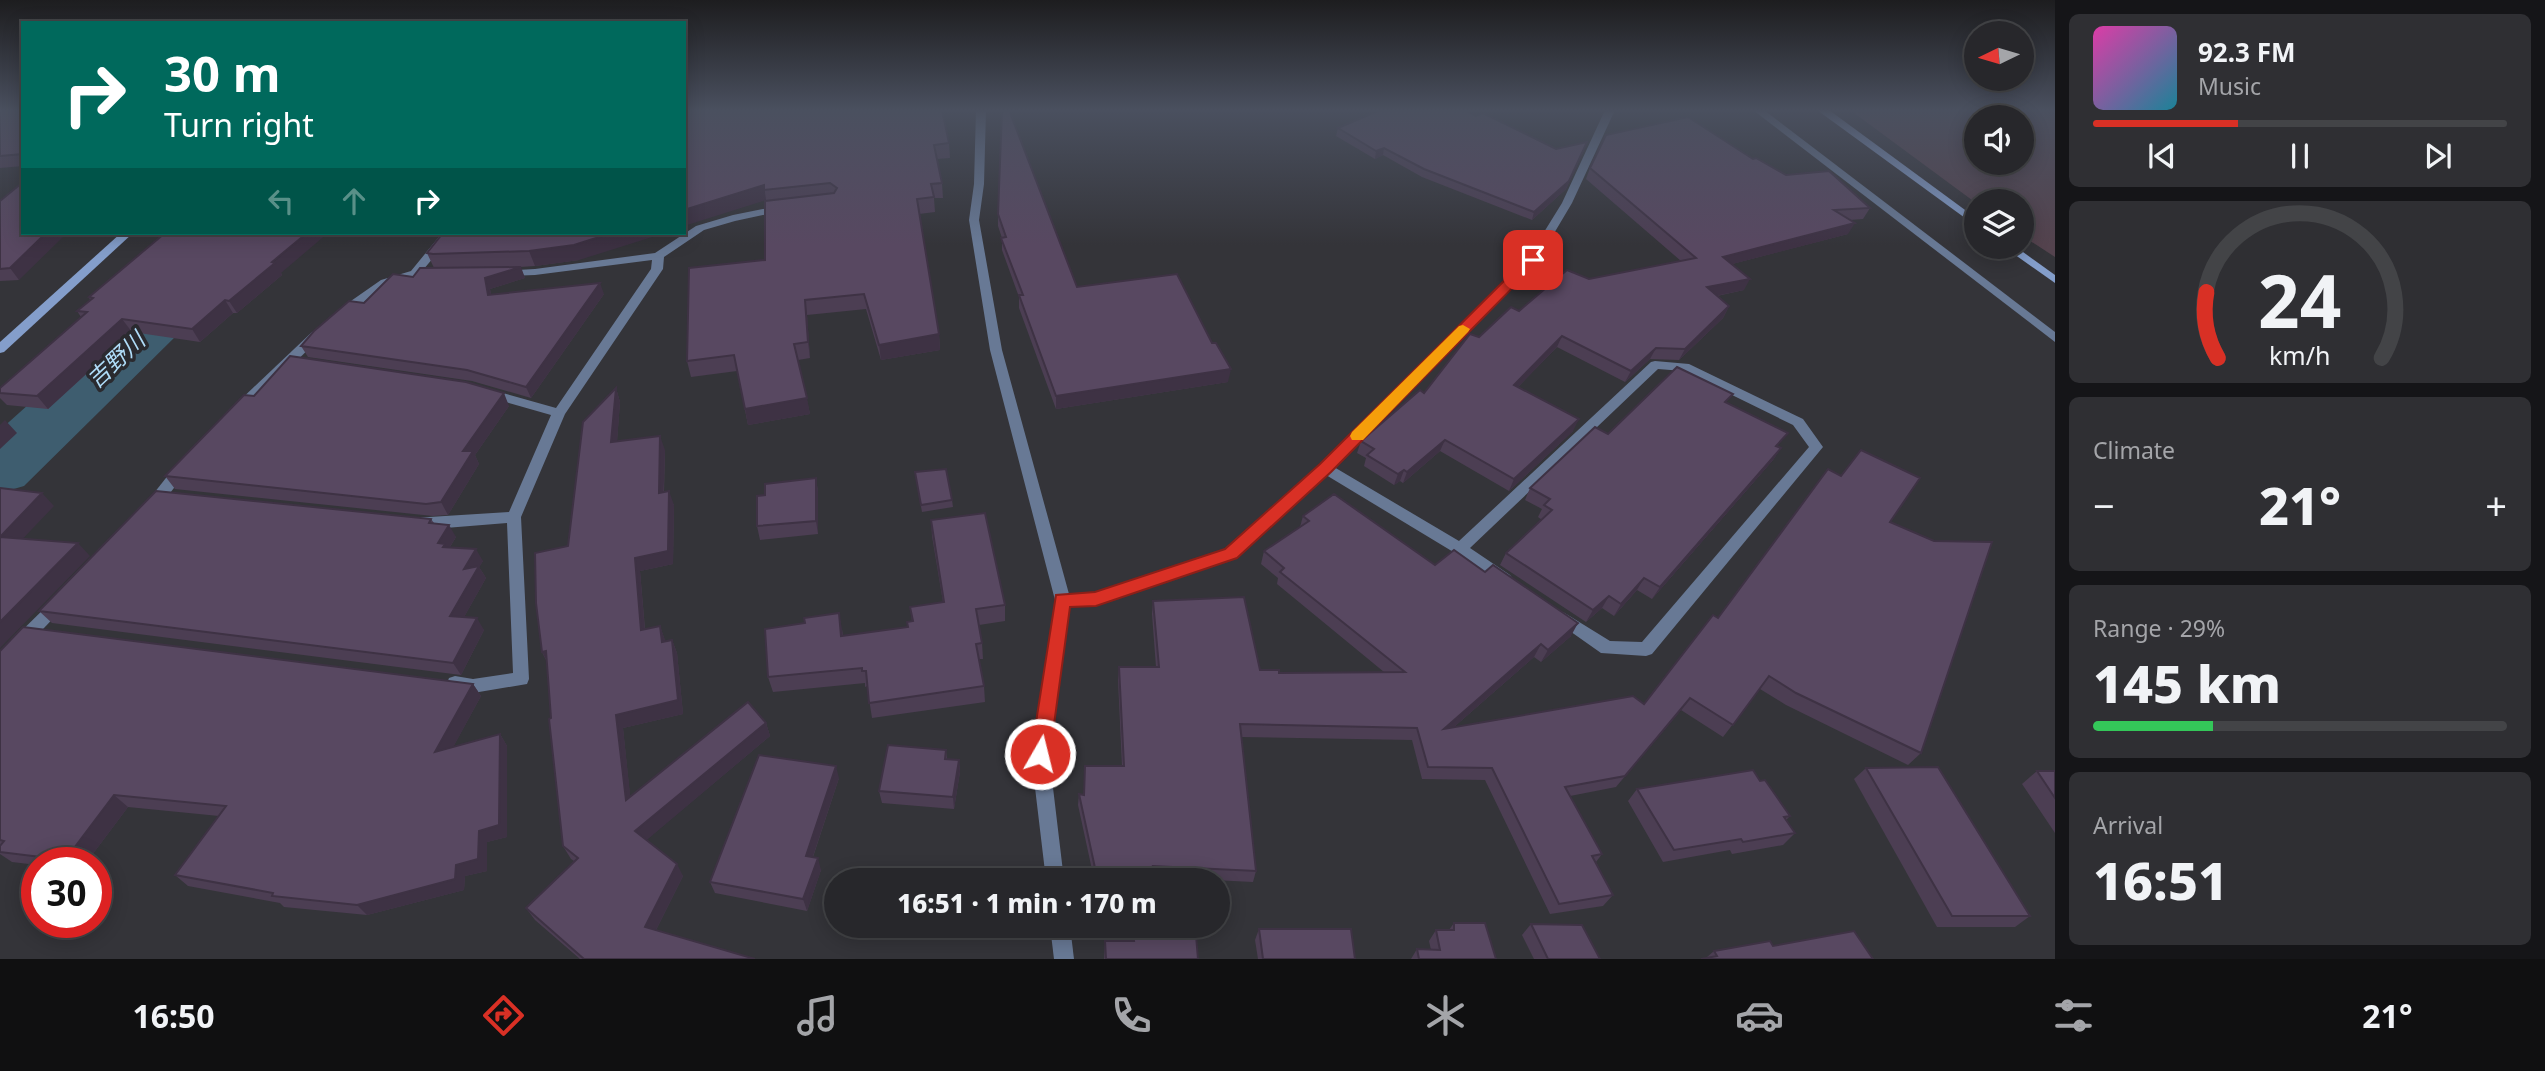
<!DOCTYPE html>
<meta charset="utf-8">
<style>
:root{--surface:#27272b;--page:#2f2f33;--text:#f1f3f6;--muted:#a4a5a9;--line:#434447;--accent:#d93025}
body{margin:0;font-family:"Noto Sans","Noto Sans JP",sans-serif;background:var(--page);color:var(--text);height:100vh;display:flex;flex-direction:column;font-size:26px;white-space:nowrap}
*{box-sizing:border-box;margin:0}
p{font-size:23px;color:var(--muted)}
.icon{flex:none;width:38px;height:38px;fill:none;stroke:currentColor;stroke-width:2;stroke-linecap:round;stroke-linejoin:round}
.map{position:relative;flex:1;overflow:hidden}
.details{display:flex;flex-direction:column;gap:14px;padding:14px;background:#151518;width:490px}
.details>*{flex:none}
.guide{position:absolute;left:21px;top:21px;width:665px;height:214px;border-radius:0px;box-shadow:0 4px 18px #0003,0 0 0 2px var(--line);background:#00695c;color:#fff;overflow:hidden}
.needle{width:46px;rotate:265deg}
.buttons{position:absolute;left:1964px;top:21px;display:grid;gap:14px}
.buttons a{display:grid;place-items:center;width:70px;height:70px;border-radius:50%;background:var(--surface);box-shadow:0 4px 18px #0003,0 0 0 2px var(--line);font-size:35px}
.speed{position:absolute;left:21px;top:847px;display:flex;gap:14px;font-size:35px;font-weight:700;text-align:center}
.speed>*{display:grid;place-content:center;width:91px;height:91px;border-radius:50%;background:var(--surface);box-shadow:0 4px 18px #0003,0 0 0 2px var(--line);line-height:1}
.speed .limit{border:10px solid #d22;background:#fff;color:#111}
.pin{position:absolute;display:grid;place-items:center;width:60px;height:60px;color:#fff;margin:-30px;border-radius:14px;box-shadow:0 4px 10px #0006}
.me{position:absolute;width:77px;margin:-38px;rotate:8deg;stroke-linejoin:round;filter:drop-shadow(0 0 5px #0008)}
.turn{display:flex;align-items:center;gap:24px;height:147px;padding:0 28px;font-size:32px}
.turn .icon{width:91px;height:91px;stroke-width:2.5}
.turn b{display:block;font-size:49px;line-height:60px}
.lanes{display:flex;align-items:center;height:66px;padding:0 28px;background:#0003;justify-content:center;gap:35px;direction:ltr}
.lanes .off{opacity:.35}
.big{font-size:52px;font-weight:800;line-height:1.1}
.details .widget{flex:1;display:flex;flex-direction:column;justify-content:center;gap:10px;min-width:0;padding:0 24px;border-radius:10px;background:var(--page)}
.details .dial{align-items:center;gap:0}
.dial svg{height:182px;overflow:visible;fill:none;stroke:var(--line);stroke-width:7;stroke-linecap:round;text-anchor:middle}
.dial text{fill:var(--text);stroke:none}
.song{display:flex;align-items:center;gap:21px}
.cover{width:84px;height:84px;border-radius:10px;background:linear-gradient(135deg,hsl(320 70% 55%),hsl(190 70% 35%))}
.played{height:7px;border-radius:4px;background:linear-gradient(90deg,var(--accent) 35%,var(--line) 35%)}
.keys{display:flex;justify-content:space-around;direction:ltr}
.heat{display:flex;justify-content:space-between;align-items:center;font-size:38px;direction:ltr}
.charge{height:10px;border-radius:5px;background:linear-gradient(90deg,#34c759 29%,var(--line) 0)}
.trip{position:absolute;left:824px;top:868px;width:406px;height:70px;border-radius:35px;background:var(--surface);box-shadow:0 4px 18px #0003,0 0 0 2px var(--line);font-weight:800;line-height:70px;text-align:center}
.menu{display:flex;height:112px;justify-content:space-around;align-items:center;background:#101011;color:var(--muted)}
.menu .icon{width:49px;height:49px}
.menu .selected{color:var(--accent)}
.menu b{font-size:32px;color:var(--text)}
main{display:flex;flex:1;min-height:0}
.map>svg:first-child{display:block}
.green{fill:#54434e;fill-rule:evenodd}
.lines{fill:none;stroke-linecap:round;stroke-linejoin:round}
.river{fill:#3e5d6f;fill-rule:evenodd}
.street{fill:#687995;fill-rule:evenodd}
.secondary{fill:#849ecb;fill-rule:evenodd}
.wall{fill:#4c3e53}
.shaded-wall{fill:#3e3244}
.building{fill:#584861;stroke:#3e3244;stroke-width:2}
.route{fill:#d93025;stroke:#8d1f18;stroke-width:2}
.slow{fill:#f59e0b}
.labels{text-anchor:middle;stroke-width:7;stroke-linejoin:round;paint-order:stroke}
.water-label{font-size:23px;font-style:italic;fill:#afdcf8;stroke:#2a2a2f}
</style>
<main>
<div class="map">
<svg width="2055" height="959" viewBox="0 0 2055 959">
<rect width="100%" height="100%" fill="#343439"/>
<!-- green -->
<path class="green" d="M 1850,110 L 2055,110 L 2055,257 L 2021,235 L 2021,201 L 1976,203 ZM 1976,117 L 2021,117 L 2021,163 L 1976,163 Z"/>
<g class="lines">
<!-- river -->
<polygon class="river" points="237,233 298,233 290,244 176,336 24,486 0,493 0,430 134,310"/>
<!-- street -->
<g class="street">
<polygon points="976,110 986,110 984,184 979,220 1002,350 1069,594 1096,593 1226,549 1320,465 1528,258 1562,203 1605,110 1615,110 1572,203 1537,262 1334,467 1459,541 1651,362 1655,361 1689,364 1803,419 1823,447 1652,654 1646,656 1601,653 1557,622 1555,618 1557,614 1563,612 1610,641 1642,642 1809,447 1793,425 1683,371 1658,369 1470,548 1510,575 1513,579 1510,583 1500,583 1455,553 1326,475 1236,557 1096,605 1070,606 1049,754 1064,880 1046,880 1031,754 1055,600 990,350 969,220 974,184"/>
<polygon points="1753,110 1764,110 2055,332 2055,342"/>
<polygon points="783,205 788,208 787,210 735,221 704,230 664,257 663,269 565,414 521,517 529,679 527,684 473,693 449,688 447,683 449,678 455,676 473,679 513,673 507,523 433,529 413,526 411,522 413,518 509,512 551,415 484,396 483,393 489,389 556,408 651,269 652,260 535,275 505,276 501,275 501,271 535,269 655,253 696,226 733,215"/>
<polygon points="442,233 454,233 423,270 440,272 440,276 401,280 378,291 346,316 338,316 336,313 338,310 381,280 411,271"/>
<polygon points="316,331 320,332 322,335 320,338 245,411 235,411 233,408 235,405 312,332"/>
<polygon points="182,463 187,465 189,468 187,471 157,510 147,510 145,506 147,502 173,469"/>
<polygon points="58,598 63,600 66,604 63,608 6,668 0,670 0,652 53,600"/>
<polygon points="1050,926 1070,926 1074,959 1054,959"/>
</g>
<!-- secondary -->
<g class="secondary">
<polygon points="1817,110 1829,110 1976,218 1976,226"/>
<polygon points="121,233 133,233 4,352 0,353 0,342"/>
<polygon points="2004,247 2016,247 2055,275 2055,283"/>
</g>
</g>
<!-- wall -->
<g class="wall">
<polygon points="0,110 23,110 23,166 0,168"/>
<polygon points="684,110 949,143 950,158 937,159 942,183 943,198 934,198 935,212 919,214 939,334 940,350 881,360 866,309 807,315 810,358 798,360 810,414 748,425 737,371 691,377 687,361 765,260 767,201"/>
<polygon points="1476,116 1556,149 1584,150 1566,189 1532,220 1422,177 1383,155 1375,159 1336,136 1338,128"/>
<polygon points="1753,159 1786,175 1870,208 1863,219 1849,220 1848,234 1732,264 1744,290 1717,296 1729,306 1723,318 1679,360 1650,359 1625,382 1557,347 1518,387 1573,431 1509,491 1440,451 1403,483 1400,481 1394,485 1364,466 1366,458 1357,453 1361,441 1424,393 1479,337 1519,311 1589,279 1681,261 1586,179 1590,168"/>
<polygon points="0,201 19,280 0,281"/>
<polygon points="998,214 1077,287 1228,382 1056,409 1019,308 1019,297 1002,250 1002,238 998,226"/>
<polygon points="443,233 579,260 535,266 520,267 525,278 490,289 491,295 604,294 531,398 472,381 308,357 301,346 364,303 413,277 434,268 427,253"/>
<polygon points="281,273 282,275 237,313 233,313 200,342 132,332 48,409 7,405 0,398 0,388 81,317 77,311 90,300 89,297"/>
<polygon points="616,388 620,402 617,441 665,450 664,492 674,505 673,564 640,571 645,629 660,626 665,641 672,640 677,653 683,714 623,728 630,796 766,723 770,736 646,840 683,876 656,930 755,959 580,959 535,920 526,908 574,861 571,859 563,846 547,662 542,652 568,546"/>
<polygon points="254,396 509,406 475,455 479,464 448,515 433,516 175,489 165,476"/>
<polygon points="1727,403 1781,448 1773,460 1652,599 1637,590 1614,616 1602,608 1586,622 1500,565 1506,553 1542,520 1538,517 1542,509 1525,500 1530,488"/>
<polygon points="816,478 818,492 818,534 760,540 757,526 765,495"/>
<polygon points="916,479 952,500 953,507 922,512"/>
<polygon points="1303,516 1435,565 1571,636 1541,662 1534,657 1454,727 1644,704 1718,618 1890,522 1921,753 1908,765 1786,705 1760,689 1723,737 1681,710 1616,787 1570,796 1602,854 1596,862 1613,895 1603,906 1550,914 1485,780 1422,779 1412,740 1241,737 1256,871 1253,882 1153,877 1152,880 1094,879 1078,805 1079,794 1084,795 1122,766 1118,680 1119,667 1156,667 1152,614 1153,601 1260,670 1279,673 1384,672 1277,584 1278,578 1261,564 1264,551 1300,527"/>
<polygon points="431,519 434,523 456,537 450,547 483,561 479,567 486,578 464,617 484,630 461,675 52,623 39,611"/>
<polygon points="931,520 1005,605 1005,621 979,625 982,643 983,659 979,659 984,686 985,702 872,718 867,686 865,687 865,683 773,692 768,677 842,629 843,636 908,627 912,621 910,607 943,602 932,536"/>
<polygon points="0,651 473,684 481,696 453,747 500,734 507,746 507,837 487,842 487,871 465,876 464,890 367,915 284,907 280,903 188,886 175,875 219,816 128,807 86,863 37,863 37,865 12,862 0,854"/>
<polygon points="946,750 947,759 959,760 960,772 954,809 882,803 879,791"/>
<polygon points="1866,768 2030,916 2015,927 1937,927 1854,779"/>
<polygon points="2037,771 2055,771 2055,833 2022,784"/>
<polygon points="839,778 813,857 821,870 807,911 715,893 710,882"/>
<polygon points="1760,781 1790,816 1786,820 1795,833 1783,845 1732,854 1730,850 1663,862 1628,801 1637,789"/>
<polygon points="1454,923 1496,959 1411,959 1417,949 1431,950 1429,941 1436,930 1449,930"/>
<polygon points="1531,924 1600,959 1534,959 1522,935"/>
<polygon points="1259,929 1355,959 1258,959 1255,940"/>
<polygon points="1133,934 1198,959 1104,959 1105,941 1132,941"/>
<polygon points="1773,946 1706,958 1714,951"/>
</g>
<!-- shaded-wall -->
<g class="shaded-wall">
<polygon points="1384,148 1383,155 1375,159 1376,151"/>
<polygon points="1584,150 1566,189 1532,220 1534,212"/>
<polygon points="764,185 766,200 684,226 684,210"/>
<polygon points="1855,223 1848,234 1717,268 1723,257"/>
<polygon points="46,233 67,233 19,280 10,268"/>
<polygon points="307,233 328,233 281,273 282,275 237,313 229,301"/>
<polygon points="612,233 665,233 579,260 535,266 529,251"/>
<polygon points="521,267 525,278 490,289 493,306 488,295 485,278"/>
<polygon points="1750,279 1744,290 1701,299 1707,287"/>
<polygon points="600,283 604,294 531,398 526,387"/>
<polygon points="225,300 233,313 200,342 192,329"/>
<polygon points="805,300 807,315 810,358 808,342"/>
<polygon points="1729,306 1723,318 1679,360 1685,349"/>
<polygon points="122,319 132,332 48,409 37,396"/>
<polygon points="939,334 940,350 881,360 879,345"/>
<polygon points="1562,336 1557,347 1509,396 1514,385"/>
<polygon points="1656,348 1650,359 1625,382 1631,371"/>
<polygon points="1231,369 1228,382 1056,409 1056,396"/>
<polygon points="616,388 620,402 616,456 611,442"/>
<polygon points="504,393 509,406 475,455 479,464 448,515 441,502 463,451"/>
<polygon points="807,398 810,414 748,425 745,409"/>
<polygon points="1579,419 1573,431 1509,491 1514,479"/>
<polygon points="5,420 17,433 0,449 0,425"/>
<polygon points="660,436 665,450 663,506 659,493"/>
<polygon points="1445,440 1440,451 1403,483 1407,472"/>
<polygon points="1781,448 1773,460 1652,599 1660,587"/>
<polygon points="1404,470 1400,481 1394,485 1398,474"/>
<polygon points="816,478 818,492 818,534 816,521"/>
<polygon points="669,491 674,505 673,564 640,571 646,644 641,630 635,558"/>
<polygon points="42,493 54,506 12,550 0,537"/>
<polygon points="449,525 456,537 448,550 438,543"/>
<polygon points="78,543 90,556 0,648 0,622"/>
<polygon points="476,549 483,561 479,567 486,578 458,628 450,616 464,569"/>
<polygon points="1644,578 1637,590 1614,616 1621,604"/>
<polygon points="1609,596 1602,608 1586,622 1593,610"/>
<polygon points="839,613 842,629 844,652 841,636"/>
<polygon points="477,618 484,630 461,675 453,663"/>
<polygon points="1578,623 1571,636 1541,662 1548,650"/>
<polygon points="660,626 665,640 667,656 662,642"/>
<polygon points="672,640 677,653 683,714 623,728 632,812 626,800 616,715"/>
<polygon points="1541,644 1534,657 1438,741 1444,729"/>
<polygon points="546,651 549,665 542,652"/>
<polygon points="473,684 481,696 444,764 435,752"/>
<polygon points="1690,698 1681,710 1616,787 1625,776"/>
<polygon points="766,723 770,736 642,844 635,831"/>
<polygon points="500,734 507,746 507,837 487,842 487,871 465,876 464,890 367,915 357,905 456,865 479,831"/>
<polygon points="959,760 960,772 954,809 953,797"/>
<polygon points="836,766 839,778 809,868 806,856"/>
<polygon points="114,795 128,807 86,863 69,863 65,860"/>
<polygon points="818,858 821,870 807,911 803,899"/>
<polygon points="677,864 683,876 652,938 645,927"/>
</g>
<!-- building -->
<g class="building">
<polygon points="0,110 23,110 23,154 0,156"/>
<polygon points="684,110 942,110 949,143 934,145 942,183 931,184 934,197 917,199 939,334 879,345 864,294 805,300 808,342 794,344 807,398 745,409 734,355 687,361 689,268 765,260 765,201 834,193 837,188 830,183 764,190 764,185 684,210"/>
<polygon points="1002,110 1009,110 1077,287 1177,274 1212,343 1216,343 1231,369 1056,396 1019,295 1023,295 1001,238 1006,237 998,214"/>
<polygon points="1380,110 1465,110 1476,116 1483,113 1556,149 1587,142 1569,181 1534,212 1424,169 1384,148 1376,151 1338,128"/>
<polygon points="1688,117 1753,159 1756,158 1786,175 1829,171 1870,208 1834,210 1855,223 1723,257 1750,279 1707,287 1729,306 1685,349 1656,348 1631,371 1562,336 1514,385 1579,419 1514,479 1445,440 1407,472 1404,470 1398,474 1367,455 1374,449 1361,441 1420,390 1424,393 1470,334 1479,337 1511,307 1519,311 1567,270 1589,279 1696,258 1590,168 1606,135"/>
<polygon points="23,182 23,233 46,233 10,268 0,269 0,201"/>
<polygon points="165,233 307,233 272,262 275,263 229,301 225,300 192,329 122,319 37,396 0,393 0,388 87,312 77,311 93,298 89,297"/>
<polygon points="443,233 612,233 574,245 529,251 433,254 427,253"/>
<polygon points="521,267 485,278 488,295 600,283 526,387 467,370 301,346 314,331 349,301 364,303 393,274 413,277 420,268"/>
<polygon points="290,356 466,382 504,393 463,451 473,451 441,502 426,504 165,476 244,395 254,396"/>
<polygon points="1677,367 1733,394 1725,402 1788,433 1776,446 1781,448 1660,587 1644,578 1621,604 1609,596 1593,610 1506,553 1552,510 1544,505 1550,499 1530,488 1595,427 1608,434"/>
<polygon points="616,388 611,442 660,436 659,493 669,491 668,551 635,558 641,630 660,626 662,642 672,640 678,700 616,715 626,800 748,702 766,723 635,831 677,864 645,927 755,959 584,959 526,908 578,858 563,846 549,719 551,718 546,651 542,652 536,603 535,553 568,546 583,422"/>
<polygon points="1861,450 1920,478 1890,522 1934,541 1992,542 1921,753 1796,693 1769,676 1733,725 1690,698 1625,776 1565,787 1602,854 1592,856 1613,895 1559,904 1492,768 1428,767 1417,728 1240,724 1256,871 1153,866 1154,870 1095,868 1079,794 1084,795 1085,766 1124,766 1119,667 1159,667 1153,601 1244,597 1260,670 1279,670 1279,673 1405,672 1280,572 1284,568 1264,551 1309,521 1303,516 1334,494 1435,565 1454,550 1485,572 1493,565 1578,623 1548,650 1541,644 1444,729 1633,696 1644,704 1713,615 1718,618 1828,469 1841,476"/>
<polygon points="946,469 952,500 921,505 915,472"/>
<polygon points="816,478 816,521 757,526 757,496 765,495 765,484"/>
<polygon points="0,488 42,493 0,537"/>
<polygon points="156,491 431,519 429,523 449,525 438,543 445,544 443,547 476,549 464,569 479,566 450,616 477,618 453,663 39,611"/>
<polygon points="985,513 1005,605 976,609 982,643 976,644 984,686 869,703 866,671 862,671 862,668 768,677 765,629 805,623 804,618 839,613 841,636 908,627 907,622 913,621 910,607 944,602 931,520"/>
<polygon points="0,537 78,543 0,622"/>
<polygon points="23,627 473,684 435,752 500,734 499,825 479,831 478,859 456,865 455,879 357,905 272,896 273,893 175,875 226,806 114,795 65,860 0,852 0,846 4,841 0,840 0,651"/>
<polygon points="888,745 946,750 945,759 959,760 953,797 879,791"/>
<polygon points="759,755 836,766 806,856 818,858 803,899 710,882"/>
<polygon points="1938,767 2030,916 1952,916 1866,768"/>
<polygon points="1753,770 1760,781 1765,780 1790,816 1784,817 1795,833 1743,842 1741,839 1674,850 1637,789"/>
<polygon points="2037,771 2055,771 2055,798"/>
<polygon points="1454,923 1485,923 1496,959 1419,959 1417,949 1440,950 1436,930 1454,930"/>
<polygon points="1531,924 1582,925 1600,959 1548,959"/>
<polygon points="1259,929 1351,929 1355,959 1263,959"/>
<polygon points="1854,931 1873,959 1701,959 1717,956 1714,951 1770,941 1773,946"/>
<polygon points="1133,934 1196,935 1198,959 1106,959 1105,941 1134,941"/>
</g>
<!-- sky -->
<linearGradient id="sky" x2="0" y2="1"><stop stop-color="#1d1d1f"/><stop offset="0.45" stop-color="#4a505f"/><stop offset="1" stop-color="#4a505f" stop-opacity="0"/></linearGradient>
<rect width="2055" height="245" fill="url(#sky)"/>
<!-- route -->
<polygon class="route" points="1533,256 1537,257 1537,263 1331,472 1237,558 1096,606 1070,607 1050,754 1047,760 1040,762 1033,760 1031,754 1056,595 1095,592 1225,549 1320,464 1528,257"/>
<!-- slow -->
<polygon class="slow" points="1463,325 1470,329 1468,332 1363,440 1352,440 1350,436 1352,432 1459,326"/>
<g class="labels">
<!-- water labels -->
<g class="water-label">
<text transform="translate(116 360) rotate(-43)" y="8">吉野川</text>
</g>
</g>
</svg>
<div class="buttons">
<a><svg class="needle" viewBox="-14 -14 28 28"><path d="M0-13l5 13h-10z" fill="#e53935"/><path d="M0 13l5-13h-10z" fill="#a4a5a9"/></svg></a>
<a><svg class="icon" aria-label="sound" viewBox="0 0 24 24"><path d="M4 9h4l5-4v14l-5-4H4zM17 9q2 3 0 6"/></svg></a>
<a><svg class="icon" aria-label="layers" viewBox="0 0 24 24"><path d="M12 4l9 5-9 5-9-5zM3 14l9 5 9-5"/></svg></a>
</div>
<div class="speed"><div class="limit">30</div></div>
<div class="pin" style="left:1533px;top:260px;background:#d93025"><svg class="icon" aria-label="arrive" viewBox="0 0 24 24"><path d="M6 21V4h12l-3 4 3 4H6"/></svg></div>
<svg class="me" style="left:1040px;top:754px" viewBox="-20 -20 40 40"><circle r="17" fill="#d93025" stroke="#fff" stroke-width="3"/><path d="M0-11L8 9 0 5-8 9z" fill="#fff"/></svg>
<div class="trip">16:51 · 1 min · 170 m</div>
<div class="guide">
<div class="turn"><svg class="icon" aria-label="right" viewBox="0 0 24 24"><path d="M7 20v-9h11M14 6l5 5-5 5"/></svg><div><b>30 m</b>Turn right</div></div>
<div class="lanes"><svg class="icon off" aria-label="left" viewBox="0 0 24 24"><path d="M17 20v-9H6M10 6l-5 5 5 5"/></svg><svg class="icon off" aria-label="ahead" viewBox="0 0 24 24"><path d="M12 20V5M6 11l6-6 6 6"/></svg><svg class="icon" aria-label="right" viewBox="0 0 24 24"><path d="M7 20v-9h11M14 6l5 5-5 5"/></svg></div>
</div>
</div>
<section class="details">
<div class="widget">
<div class="song"><i class="cover"></i><div><b>92.3 FM</b><p>Music</p></div></div>
<div class="played"></div>
<div class="keys"><svg class="icon" aria-label="previous" viewBox="0 0 24 24"><path d="M18 5L8 12l10 7zM5 5v14"/></svg><svg class="icon" aria-label="pause" viewBox="0 0 24 24"><path d="M8 5v14M16 5v14"/></svg><svg class="icon" aria-label="next" viewBox="0 0 24 24"><path d="M6 5l10 7-10 7zM19 5v14"/></svg></div>
</div>
<div class="widget dial"><svg viewBox="0 0 100 80">
<path d="M14 69A42 42 0 1 1 86 69"/>
<path d="M14 69A42 42 0 0 1 9 40" stroke="#d93025"/>
<text x="50" y="56" font-size="32" font-weight="700">24</text>
<text x="50" y="72" font-size="11">km/h</text>
</svg></div>
<div class="widget"><p>Climate</p>
<div class="heat"><a>−</a><b class="big">21°</b><a>+</a></div>
</div>
<div class="widget"><p>Range · 29%</p><b class="big">145 km</b><div class="charge"></div></div>
<div class="widget"><p>Arrival</p><b class="big">16:51</b></div>
</section>
</main>
<nav class="menu">
<b>16:50</b>
<svg class="icon selected" aria-label="directions" viewBox="0 0 24 24"><path d="M12 3l9 9-9 9-9-9zM9 14v-3h6M13 9l2 2-2 2"/></svg>
<svg class="icon" aria-label="music" viewBox="0 0 24 24"><path d="M9 18V5l10-2v13"/><circle cx="6" cy="18" r="3"/><circle cx="16" cy="16" r="3"/></svg>
<svg class="icon" aria-label="phone" viewBox="0 0 24 24"><path d="M5 4h4l2 5-3 2q2 4 5 5l2-3 5 2v4C11 20 4 13 5 4z"/></svg>
<svg class="icon" aria-label="climate" viewBox="0 0 24 24"><path d="M12 3v18M4 7l16 10M4 17L20 7"/></svg>
<svg class="icon" aria-label="car" viewBox="0 0 24 24"><path d="M5 17H2v-5l4-1 3-4h7l3 4 3 1v5h-3M9 17h6M6 11h13"/><circle cx="7" cy="17" r="2"/><circle cx="17" cy="17" r="2"/></svg>
<svg class="icon" aria-label="filters" viewBox="0 0 24 24"><path d="M4 7h16M4 17h16"/><circle cx="9" cy="7" r="2"/><circle cx="15" cy="17" r="2"/></svg>
<b>21°</b>
</nav>
